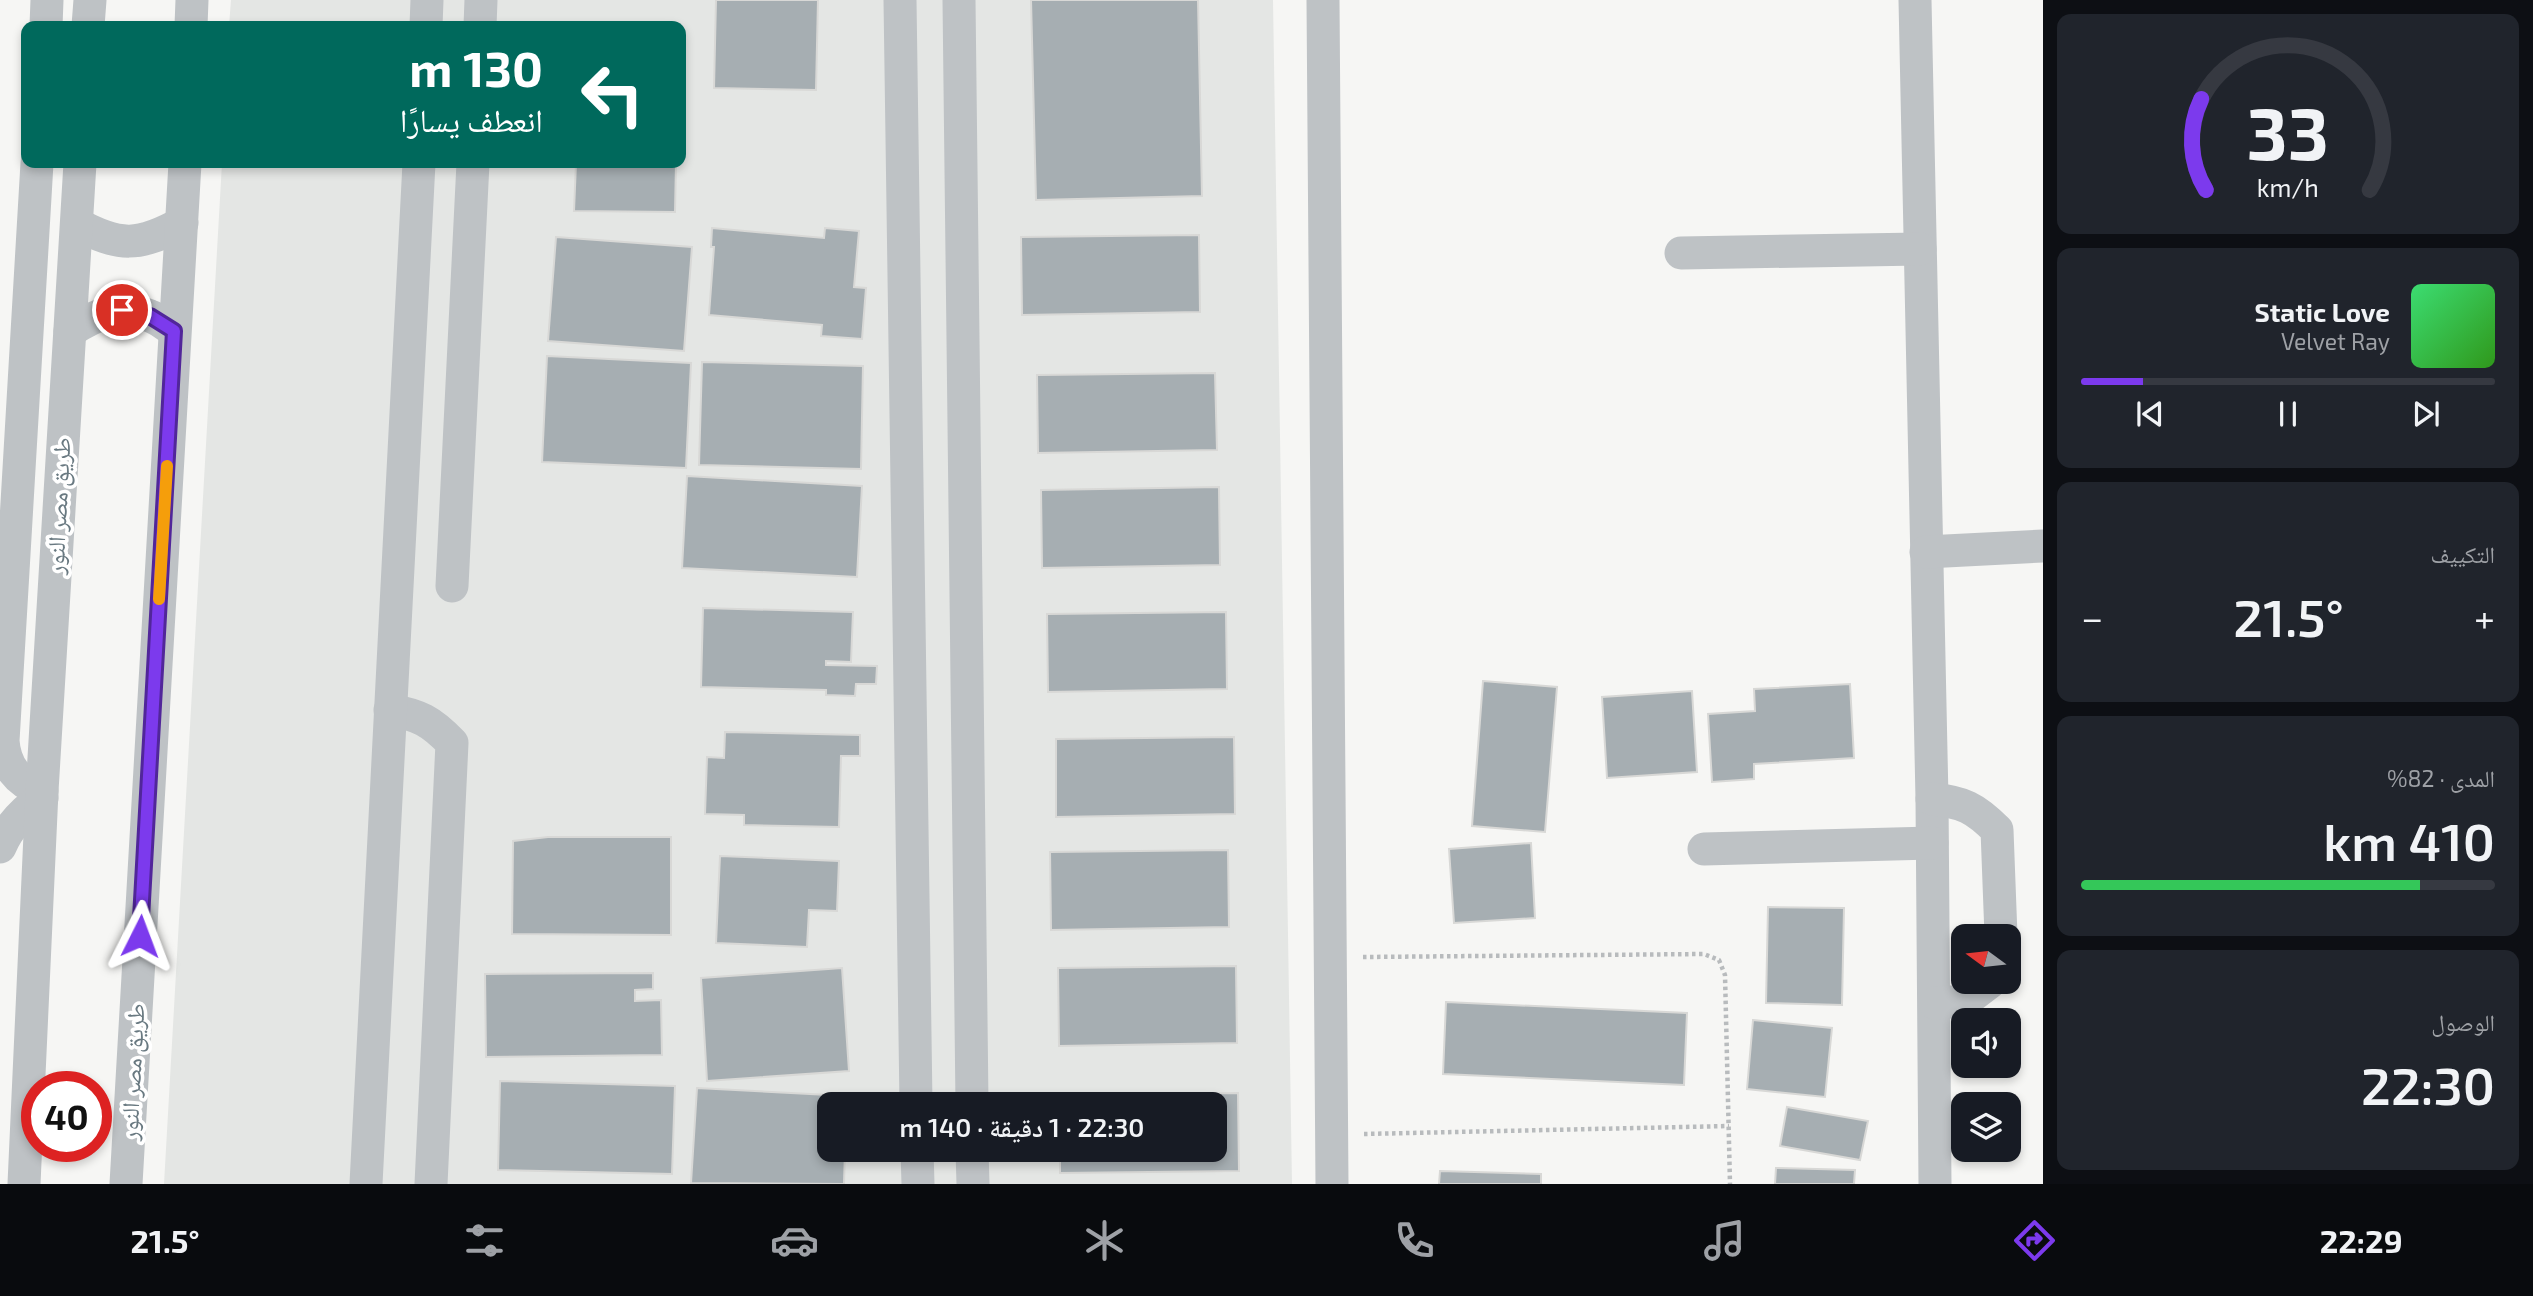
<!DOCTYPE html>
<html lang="ar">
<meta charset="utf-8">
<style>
:root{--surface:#171b24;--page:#20242c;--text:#f1f3f6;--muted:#9ea1a6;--line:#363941;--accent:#7c3aed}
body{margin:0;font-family:"Exo 2","Noto Naskh Arabic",sans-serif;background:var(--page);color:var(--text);direction:rtl;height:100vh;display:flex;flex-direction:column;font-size:26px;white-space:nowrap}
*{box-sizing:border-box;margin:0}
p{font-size:23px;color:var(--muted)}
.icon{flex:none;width:38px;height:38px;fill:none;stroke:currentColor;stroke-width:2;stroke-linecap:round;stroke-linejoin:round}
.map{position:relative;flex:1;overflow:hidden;direction:ltr}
.sheet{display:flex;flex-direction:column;gap:14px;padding:14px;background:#0d0f14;width:490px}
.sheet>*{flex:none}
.banner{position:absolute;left:21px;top:21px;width:665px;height:147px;border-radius:14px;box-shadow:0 4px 10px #0003;direction:rtl;background:#00695c;color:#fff;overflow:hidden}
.needle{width:46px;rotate:285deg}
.controls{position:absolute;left:1951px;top:924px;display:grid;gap:14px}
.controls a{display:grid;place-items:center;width:70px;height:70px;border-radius:14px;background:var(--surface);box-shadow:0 4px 10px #0003;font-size:35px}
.speed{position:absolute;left:21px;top:1071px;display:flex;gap:14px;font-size:35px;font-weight:700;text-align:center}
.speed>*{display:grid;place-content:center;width:91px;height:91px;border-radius:50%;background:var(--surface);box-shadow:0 4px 10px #0003;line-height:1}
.speed .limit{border:10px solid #d22;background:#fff;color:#111}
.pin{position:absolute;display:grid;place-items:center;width:60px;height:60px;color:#fff;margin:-30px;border:4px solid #fff;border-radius:50%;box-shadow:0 2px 7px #0007}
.me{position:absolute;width:77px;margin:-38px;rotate:3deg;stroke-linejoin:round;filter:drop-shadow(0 0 5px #0008)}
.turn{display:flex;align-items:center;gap:24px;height:147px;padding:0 28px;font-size:32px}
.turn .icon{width:91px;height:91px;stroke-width:2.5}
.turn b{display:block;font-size:49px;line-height:60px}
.big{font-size:52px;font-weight:600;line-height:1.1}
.sheet .card{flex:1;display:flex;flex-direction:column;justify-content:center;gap:10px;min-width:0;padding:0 24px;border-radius:14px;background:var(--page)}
.sheet .dial{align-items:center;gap:0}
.dial svg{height:182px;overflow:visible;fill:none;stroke:var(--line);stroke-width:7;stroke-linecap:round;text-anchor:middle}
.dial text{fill:var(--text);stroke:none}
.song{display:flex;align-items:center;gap:21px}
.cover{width:84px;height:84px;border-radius:10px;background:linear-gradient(135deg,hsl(140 70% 55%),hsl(110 70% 35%))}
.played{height:7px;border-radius:4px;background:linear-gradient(90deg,var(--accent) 15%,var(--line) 15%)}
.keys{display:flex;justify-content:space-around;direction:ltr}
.heat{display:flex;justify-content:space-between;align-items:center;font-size:38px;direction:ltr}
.charge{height:10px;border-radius:5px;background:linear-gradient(90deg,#34c759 82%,var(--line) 0)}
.trip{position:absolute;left:817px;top:1092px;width:410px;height:70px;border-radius:14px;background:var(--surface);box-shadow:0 4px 10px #0003;font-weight:600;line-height:70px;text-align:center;direction:rtl}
.tabs{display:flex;height:112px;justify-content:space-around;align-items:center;background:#090b0e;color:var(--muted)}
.tabs .icon{width:49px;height:49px}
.tabs .active{color:var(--accent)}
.tabs b{font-size:32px;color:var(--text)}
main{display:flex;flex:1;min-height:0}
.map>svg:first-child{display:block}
.built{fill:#e4e6e4;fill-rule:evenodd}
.building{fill:#a6aeb2;stroke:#d8d8d6;stroke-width:2}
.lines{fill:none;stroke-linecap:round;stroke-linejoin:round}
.path{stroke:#b8bbbd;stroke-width:4.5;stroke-dasharray:3.5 3.5;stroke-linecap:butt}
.minor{stroke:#bec2c5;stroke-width:33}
.route-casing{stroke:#51269a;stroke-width:18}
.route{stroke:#7c3aed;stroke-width:12}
.slow{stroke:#f59e0b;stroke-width:12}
.labels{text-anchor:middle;stroke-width:7;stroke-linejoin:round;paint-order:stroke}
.street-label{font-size:24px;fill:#697981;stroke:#fff}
</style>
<main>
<section class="sheet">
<div class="card dial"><svg viewBox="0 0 100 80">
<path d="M14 69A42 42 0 1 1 86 69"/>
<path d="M14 69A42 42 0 0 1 12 29" stroke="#7c3aed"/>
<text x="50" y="56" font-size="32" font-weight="700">33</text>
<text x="50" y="72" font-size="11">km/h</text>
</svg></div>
<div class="card">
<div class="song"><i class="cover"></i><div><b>Static Love</b><p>Velvet Ray</p></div></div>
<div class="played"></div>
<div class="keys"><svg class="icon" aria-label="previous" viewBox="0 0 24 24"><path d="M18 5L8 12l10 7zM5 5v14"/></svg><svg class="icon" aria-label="pause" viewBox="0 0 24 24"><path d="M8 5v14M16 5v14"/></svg><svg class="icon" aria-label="next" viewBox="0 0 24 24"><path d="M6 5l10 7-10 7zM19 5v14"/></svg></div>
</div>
<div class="card"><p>التكييف</p>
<div class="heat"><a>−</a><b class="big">21.5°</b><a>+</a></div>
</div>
<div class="card"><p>المدى · 82%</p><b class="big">410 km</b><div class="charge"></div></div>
<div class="card"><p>الوصول</p><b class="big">22:30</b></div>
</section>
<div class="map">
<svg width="2043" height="1184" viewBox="0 0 2043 1184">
<rect width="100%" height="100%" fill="#f6f6f4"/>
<!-- built -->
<path class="built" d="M 231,0 L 1273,0 L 1292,1184 L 164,1184 L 222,163 L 681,163 L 681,26 L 229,26 ZM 830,1104 L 1214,1104 L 1214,1150 L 830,1150 Z"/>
<!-- building -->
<g class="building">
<polygon points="716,0 818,0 816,90 714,88"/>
<polygon points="1031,0 1198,0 1202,196 1036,200"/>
<polygon points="576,163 676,163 675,212 574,211"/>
<polygon points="712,228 824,238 825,228 859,231 854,287 866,288 862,339 821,336 822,325 709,315 714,247 711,247"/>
<polygon points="1199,235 1200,312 1022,315 1021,237"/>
<polygon points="556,237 692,247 684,351 548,341"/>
<polygon points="547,356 691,363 686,468 542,462"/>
<polygon points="702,362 863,366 861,469 699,465"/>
<polygon points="1215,373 1217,450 1038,453 1037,375"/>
<polygon points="687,476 862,486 857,577 682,568"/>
<polygon points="1219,487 1220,565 1042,568 1041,490"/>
<polygon points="703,608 853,612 851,662 826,661 826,665 877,666 876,684 856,684 855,696 826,695 826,690 701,687"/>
<polygon points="1226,612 1227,689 1048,692 1047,614"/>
<polygon points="1483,681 1557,687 1545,832 1472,826"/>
<polygon points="1850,684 1854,758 1754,764 1754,779 1712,782 1708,714 1755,711 1754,689"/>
<polygon points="1692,691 1697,772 1607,778 1602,697"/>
<polygon points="725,732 860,735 860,756 841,756 839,827 744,825 744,815 705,814 707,757 724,758"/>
<polygon points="1234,737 1235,814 1056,817 1056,739"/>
<polygon points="548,837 671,837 671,935 512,934 513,841"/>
<polygon points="1531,843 1535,918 1454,923 1449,849"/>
<polygon points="1228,850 1229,927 1051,930 1050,852"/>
<polygon points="720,856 839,861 837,911 809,910 807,947 716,943"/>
<polygon points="1768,907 1844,908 1842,1005 1766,1003"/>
<polygon points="1236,966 1237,1043 1059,1046 1058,968"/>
<polygon points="842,968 849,1071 707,1081 701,978"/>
<polygon points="653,973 653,989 635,990 635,1001 661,1000 662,1055 486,1057 485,974"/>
<polygon points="1446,1002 1687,1013 1684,1085 1443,1074"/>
<polygon points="1753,1020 1832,1028 1825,1097 1747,1089"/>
<polygon points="500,1081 675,1086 672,1174 498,1170"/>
<polygon points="697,1088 848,1096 848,1104 830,1104 830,1150 845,1150 844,1184 691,1183"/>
<polygon points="1238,1093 1239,1171 1060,1173 1060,1150 1214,1150 1214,1104 1059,1104 1059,1096"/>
<polygon points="1787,1107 1868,1121 1860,1160 1780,1146"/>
<polygon points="1776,1168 1855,1170 1854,1184 1775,1184"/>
<polygon points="1440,1171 1541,1174 1541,1184 1439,1184"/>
</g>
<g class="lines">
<!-- path -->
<g class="path">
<polyline points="1363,957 1704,954 1719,960 1725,975 1730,1184"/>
<polyline points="1364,1134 1729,1126"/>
</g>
<!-- minor -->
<g class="minor">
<polyline points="900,0 916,1104"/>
<polyline points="959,0 972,1104"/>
<polyline points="1323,0 1332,1184"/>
<polyline points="1915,0 1932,799 1935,1184"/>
<polyline points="46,26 47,0"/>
<polyline points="88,26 90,0"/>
<polyline points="191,26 192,0"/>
<polyline points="426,26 427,0"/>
<polyline points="480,26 481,0"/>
<path d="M 37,163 L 3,741 C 5,767 18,782 42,791"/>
<path d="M 77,224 C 119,247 139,247 182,223"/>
<polyline points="1681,253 1920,249"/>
<path d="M 70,331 C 95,315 120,303 150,316 C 159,319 167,326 174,331"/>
<polyline points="1926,552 2043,546"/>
<polyline points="452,586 473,163"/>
<path d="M 390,710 C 419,715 431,721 452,743 L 431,1184"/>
<path d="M 1932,799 C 1963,802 1975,808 1997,830 L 2001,936"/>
<path d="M 0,847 C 9,826 23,811 42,798"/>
<polyline points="1704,849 1932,843"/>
<polyline points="1935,1003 1965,1001 1990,982"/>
<polyline points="917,1150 918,1184"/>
<polyline points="972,1150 973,1184"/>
<polyline points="24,1184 42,791 80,163"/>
<polyline points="126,1184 185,163"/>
<polyline points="366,1184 419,163"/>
</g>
</g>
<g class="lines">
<defs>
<polyline id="route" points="122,310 150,316 174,331 140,936"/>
</defs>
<!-- route casing -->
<use href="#route" class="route-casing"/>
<!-- route -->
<use href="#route" class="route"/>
<!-- slow -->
<polyline class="slow" points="159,599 167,466"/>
</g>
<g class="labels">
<!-- street labels -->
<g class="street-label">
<text transform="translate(59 506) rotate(-87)" y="8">طريق مصر النور</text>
<text transform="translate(133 1072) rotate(-87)" y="8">طريق مصر النور</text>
</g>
</g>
</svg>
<div class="controls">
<a><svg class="needle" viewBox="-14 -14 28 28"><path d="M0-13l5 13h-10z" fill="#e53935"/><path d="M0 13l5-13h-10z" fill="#9ea1a6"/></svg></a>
<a><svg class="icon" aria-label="sound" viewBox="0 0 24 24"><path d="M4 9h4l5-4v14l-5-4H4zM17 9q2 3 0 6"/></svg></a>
<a><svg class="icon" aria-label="layers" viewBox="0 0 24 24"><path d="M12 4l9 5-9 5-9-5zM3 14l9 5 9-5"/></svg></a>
</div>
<div class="speed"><div class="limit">40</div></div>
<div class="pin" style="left:122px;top:310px;background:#d93025"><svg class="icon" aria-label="arrive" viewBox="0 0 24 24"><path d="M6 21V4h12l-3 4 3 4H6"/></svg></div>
<svg class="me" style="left:140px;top:936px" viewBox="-20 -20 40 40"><path d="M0-17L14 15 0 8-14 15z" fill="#7c3aed" stroke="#fff" stroke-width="4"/></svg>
<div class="trip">22:30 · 1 دقيقة · 140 m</div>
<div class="banner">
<div class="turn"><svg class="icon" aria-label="left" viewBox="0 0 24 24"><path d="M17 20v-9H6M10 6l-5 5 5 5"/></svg><div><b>130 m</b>انعطف يسارًا</div></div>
</div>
</div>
</main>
<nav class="tabs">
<b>22:29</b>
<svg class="icon active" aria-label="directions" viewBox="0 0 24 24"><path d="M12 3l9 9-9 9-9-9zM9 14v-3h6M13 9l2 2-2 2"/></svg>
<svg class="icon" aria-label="music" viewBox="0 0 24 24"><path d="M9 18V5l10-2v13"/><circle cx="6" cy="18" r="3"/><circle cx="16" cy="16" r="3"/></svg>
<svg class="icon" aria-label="phone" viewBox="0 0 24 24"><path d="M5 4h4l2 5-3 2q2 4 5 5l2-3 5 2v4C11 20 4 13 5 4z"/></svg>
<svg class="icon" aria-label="climate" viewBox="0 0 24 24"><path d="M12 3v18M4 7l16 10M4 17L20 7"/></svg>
<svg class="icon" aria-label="car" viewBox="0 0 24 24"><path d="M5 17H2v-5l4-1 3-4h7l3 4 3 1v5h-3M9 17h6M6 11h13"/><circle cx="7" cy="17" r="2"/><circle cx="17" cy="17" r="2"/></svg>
<svg class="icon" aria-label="filters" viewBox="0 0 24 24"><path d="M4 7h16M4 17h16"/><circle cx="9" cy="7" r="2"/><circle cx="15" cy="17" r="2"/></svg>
<b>21.5°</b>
</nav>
